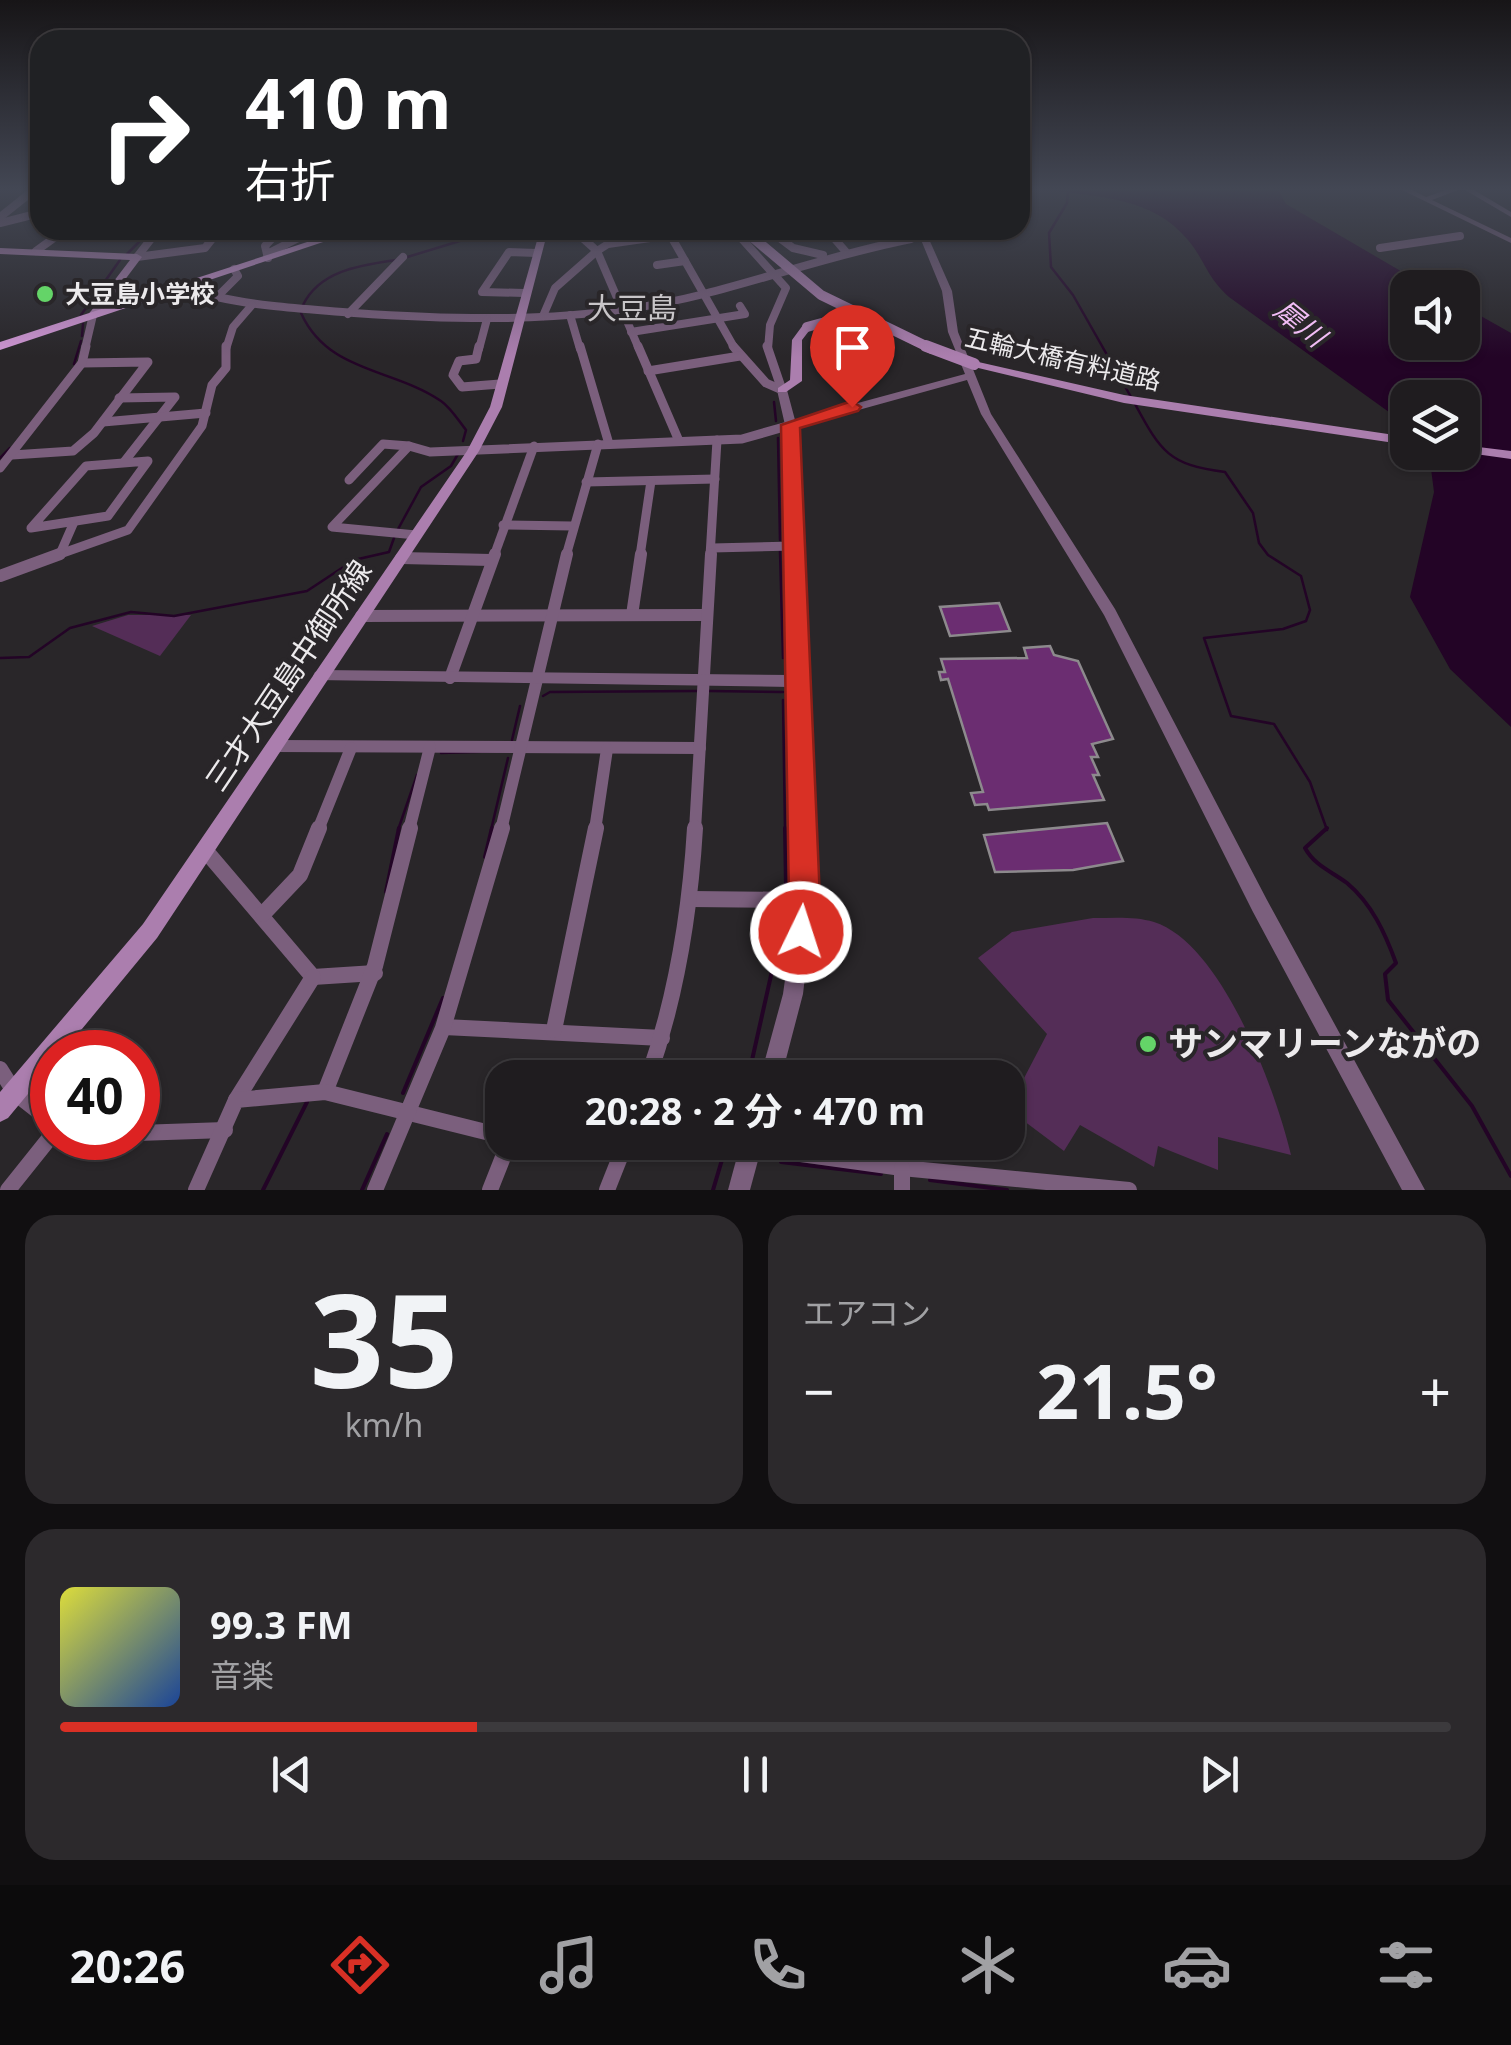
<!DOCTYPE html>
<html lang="ja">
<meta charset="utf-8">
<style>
:root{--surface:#1f1c1f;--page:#2c292c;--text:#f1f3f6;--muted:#a1a1a4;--line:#3c3a3d;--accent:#d93025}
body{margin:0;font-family:"Noto Sans","Noto Sans JP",sans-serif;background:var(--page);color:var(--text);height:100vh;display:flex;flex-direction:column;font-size:38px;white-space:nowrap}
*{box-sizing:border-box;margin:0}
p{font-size:32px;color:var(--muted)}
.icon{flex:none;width:55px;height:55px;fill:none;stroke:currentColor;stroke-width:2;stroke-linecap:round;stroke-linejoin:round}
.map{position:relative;height:1190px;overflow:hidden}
.details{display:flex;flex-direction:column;gap:25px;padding:25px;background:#110f11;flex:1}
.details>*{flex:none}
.banner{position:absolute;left:30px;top:30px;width:1000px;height:210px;border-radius:30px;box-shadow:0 2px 8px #0004,0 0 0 2px var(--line);background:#202124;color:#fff;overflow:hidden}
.tools{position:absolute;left:1390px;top:270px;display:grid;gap:20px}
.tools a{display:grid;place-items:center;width:90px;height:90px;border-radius:20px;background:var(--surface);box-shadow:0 2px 8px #0004,0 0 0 2px var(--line);font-size:50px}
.speed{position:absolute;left:30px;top:1030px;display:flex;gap:20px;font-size:50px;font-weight:700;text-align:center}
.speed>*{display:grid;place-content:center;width:130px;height:130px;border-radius:50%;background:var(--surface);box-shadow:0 2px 8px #0004,0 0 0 2px var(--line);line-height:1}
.speed .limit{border:15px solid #d22;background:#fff;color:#111}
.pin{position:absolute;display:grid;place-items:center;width:85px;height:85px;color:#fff;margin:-102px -42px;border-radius:50% 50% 50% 0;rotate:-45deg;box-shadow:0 0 10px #0007}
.pin .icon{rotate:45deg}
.me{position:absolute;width:110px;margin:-55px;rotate:4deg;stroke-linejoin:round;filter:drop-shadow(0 0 8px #0008)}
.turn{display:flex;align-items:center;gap:35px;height:210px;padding:0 50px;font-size:45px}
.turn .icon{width:130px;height:130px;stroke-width:2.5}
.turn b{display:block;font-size:70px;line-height:85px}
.big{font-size:75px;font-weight:700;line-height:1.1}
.details .widget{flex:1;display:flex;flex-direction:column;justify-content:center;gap:15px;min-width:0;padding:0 35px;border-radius:30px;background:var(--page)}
.details .dial{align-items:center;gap:0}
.dial b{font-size:130px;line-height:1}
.song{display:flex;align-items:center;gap:30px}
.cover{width:120px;height:120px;border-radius:15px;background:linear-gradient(135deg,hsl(60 70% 55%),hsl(220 70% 35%))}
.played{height:10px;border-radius:5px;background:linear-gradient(90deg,var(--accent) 30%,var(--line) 30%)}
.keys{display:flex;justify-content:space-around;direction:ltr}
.heat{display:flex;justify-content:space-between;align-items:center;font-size:55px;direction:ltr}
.details .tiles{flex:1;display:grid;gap:25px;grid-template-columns:1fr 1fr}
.widget:last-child{grid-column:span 2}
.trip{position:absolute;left:485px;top:1060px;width:540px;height:100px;border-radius:30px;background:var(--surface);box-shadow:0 2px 8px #0004,0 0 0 2px var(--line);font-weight:700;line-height:100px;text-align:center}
.tabs{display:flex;height:160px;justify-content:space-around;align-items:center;background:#0c0b0c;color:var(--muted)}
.tabs .icon{width:70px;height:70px}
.tabs .current{color:var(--accent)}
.tabs b{font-size:45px;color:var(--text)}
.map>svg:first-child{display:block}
.green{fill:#542d57}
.water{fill:#230426}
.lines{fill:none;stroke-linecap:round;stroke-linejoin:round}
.stream-far1{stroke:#230426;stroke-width:2.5}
.stream{stroke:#230426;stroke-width:4}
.building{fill:#6b2d71;stroke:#8d8a8d;stroke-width:2.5}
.minor-far3{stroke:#7b5f7d;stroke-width:8}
.minor-far2{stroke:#7b5f7d;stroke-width:9}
.minor-far1{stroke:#7b5f7d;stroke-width:12}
.minor{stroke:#7b5f7d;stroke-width:16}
.tertiary{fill:#7b5f7d;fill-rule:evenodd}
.secondary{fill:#ab7eae;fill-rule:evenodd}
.primary{fill:#d096d4;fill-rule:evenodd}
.secondary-bridge-far1{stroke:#ab7eae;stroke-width:10}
.secondary-bridge{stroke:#ab7eae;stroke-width:12}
.route{fill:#d93025;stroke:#8d1f18;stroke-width:2.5}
.poi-dot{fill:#64d468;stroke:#292629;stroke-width:4}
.labels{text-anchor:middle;stroke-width:8;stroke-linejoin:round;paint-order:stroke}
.far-poi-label{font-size:25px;font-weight:bold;fill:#eceaec;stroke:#292629;text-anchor:start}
.far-street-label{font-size:25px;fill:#eceaec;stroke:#292629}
.far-water-label{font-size:28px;font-style:italic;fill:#f1bdf5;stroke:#292629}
.far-quarter-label{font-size:30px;fill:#c8c5c8;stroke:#292629}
.street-label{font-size:30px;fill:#eceaec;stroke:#292629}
.near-poi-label{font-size:35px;font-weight:bold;fill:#eceaec;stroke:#292629;text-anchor:start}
</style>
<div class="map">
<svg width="1511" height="1190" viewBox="0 0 1511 1190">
<rect width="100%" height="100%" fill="#292629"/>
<!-- green -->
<g class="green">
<polygon points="128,615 191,615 160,656 92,626"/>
<path d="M 1093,918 C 1113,918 1135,916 1154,922 C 1223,944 1276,1092 1291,1155 L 1218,1137 L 1218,1170 L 1158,1146 L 1154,1167 L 1080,1125 L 1064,1151 L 1008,1109 L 1047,1034 L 978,958 L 1012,932 Z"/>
</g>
<!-- water -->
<path class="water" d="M 1051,190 L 1278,190 L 1286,204 L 1428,287 L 1408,288 L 1408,342 L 1462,342 L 1463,306 L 1511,333 L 1511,727 L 1450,669 L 1410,597 L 1434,492 L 1429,453 L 1462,452 L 1462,398 L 1408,398 L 1407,425 L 1229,297 C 1206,276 1206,262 1188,240 C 1152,197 1103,198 1051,190 Z"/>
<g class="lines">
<!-- stream-far1 -->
<g class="stream-far1">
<polyline points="1068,190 1067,203 1049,233 1051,267 1073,295 1131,397"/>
<polyline points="127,254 141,240"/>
<polyline points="404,258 496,230"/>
<path d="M 303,305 C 320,270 362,265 396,260"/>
<path d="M 301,313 C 328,373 393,368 441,401 C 451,408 458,420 466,430 L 463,441"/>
<polyline points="81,315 120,260"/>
<polyline points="82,336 83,324"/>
<polyline points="74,364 81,341"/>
<polyline points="774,402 776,421"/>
<path d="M 1135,404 C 1161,452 1169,465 1225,472 L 1253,513 L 1259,543 L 1268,555 L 1301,576 L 1310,610 L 1306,621 L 1283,629 L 1204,638 L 1231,716 L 1274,724 L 1310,782 L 1327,830"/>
<polyline points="778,438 780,540"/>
<polyline points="0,458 10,448"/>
<polyline points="397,531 421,487 451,466 458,454"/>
<polyline points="780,551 783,658"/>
<polyline points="0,658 29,657 70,628 131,612 174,616 307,591 354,560 389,552 394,538"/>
<polyline points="709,691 783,692"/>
<polyline points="543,696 550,692 697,691"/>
<polyline points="783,700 785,830"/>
<polyline points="512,740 520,706"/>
<polyline points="441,753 506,751"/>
<polyline points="398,830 417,775"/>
<polyline points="491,830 508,758"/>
</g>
<!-- stream -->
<g class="stream">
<polyline points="785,828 786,886"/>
<path d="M 1327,828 L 1305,848 C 1315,866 1331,871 1347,883 C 1372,904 1385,933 1396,963 L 1385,974 L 1388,1000 L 1472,1106 L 1511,1176"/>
<polyline points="485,857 492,828"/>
<polyline points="386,892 399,828"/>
<polyline points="748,1078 785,913"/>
<polyline points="403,1093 443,998"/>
<polyline points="781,1162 881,1174"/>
<polyline points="930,1180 1007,1190"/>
<polyline points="263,1190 307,1102"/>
<polyline points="362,1190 387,1134"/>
<polyline points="713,1190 724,1153"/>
</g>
</g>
<!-- building -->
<g class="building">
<polygon points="999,603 1010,631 950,636 940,607"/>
<polygon points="1050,646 1054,655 1078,661 1113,739 1092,744 1098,757 1091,757 1099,775 1093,775 1104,800 989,810 987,804 975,805 971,793 983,792 948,679 941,680 939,672 945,672 941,659 1027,658 1024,648"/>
<polygon points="1107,823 1123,861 1073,870 995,872 984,835"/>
</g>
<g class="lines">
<!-- minor-far3 -->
<g class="minor-far3">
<polyline points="0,217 34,190"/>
<polyline points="0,223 40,213"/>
<polyline points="734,230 786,288 770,325 768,349"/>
<polyline points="769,230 793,248 823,255"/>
<polyline points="827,230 846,252"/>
<polyline points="668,231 735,349"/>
<polyline points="543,234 577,233 597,251 555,288 543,316"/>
<polyline points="1380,248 1460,236"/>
<polyline points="36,251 65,230"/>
<polyline points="267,254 314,230"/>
<polyline points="137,257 205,248 216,234 232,233"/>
<polyline points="137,257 158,230"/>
<polyline points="268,258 265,246 280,230"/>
<polyline points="657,265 685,261"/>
<polyline points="524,293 482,292 509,252 537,253"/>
<path d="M 217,297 C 262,307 308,309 354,313 C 469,321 591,323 704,294 C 774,276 840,253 911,239 L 913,230"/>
<polyline points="217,297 238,276 234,269"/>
<polyline points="348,314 403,257"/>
<polyline points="570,315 580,349"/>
<polyline points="631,332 745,314 740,306"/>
<polyline points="85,349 93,315"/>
<polyline points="226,349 233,327 252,305"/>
<polyline points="479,349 487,319"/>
<polyline points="639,349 597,251 608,244 671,235"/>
</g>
<!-- minor-far2 -->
<g class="minor-far2">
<polyline points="479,346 476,359 459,361 453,375 462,387 500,384"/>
<polyline points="580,346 609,444"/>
<polyline points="638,346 679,441"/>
<polyline points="733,346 766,383 782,390"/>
<polyline points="767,346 782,390"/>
<polyline points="648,371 740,356"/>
<polyline points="119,398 175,397 124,462"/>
<polyline points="103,422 206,413"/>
<polyline points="12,455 73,451 94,433 148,362 82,363"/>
<polygon points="148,461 108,516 31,528 86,466"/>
<polyline points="0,468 82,363 86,346"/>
<polyline points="349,480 383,444 409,446"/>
<polyline points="586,482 715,479"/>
<polyline points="503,525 572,526"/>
<polyline points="416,535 332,527 409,446 430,452 742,439 791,425"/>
<polyline points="712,548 794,546"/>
<polyline points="60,554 128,530 202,426 212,385 226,368 226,346"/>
<polyline points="53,556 60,554 74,522"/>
<polyline points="494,556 534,446"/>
<polyline points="566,556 598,444"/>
<polyline points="640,556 651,481"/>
<polyline points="710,556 717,440"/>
</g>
<!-- minor-far1 -->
<g class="minor-far1">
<polyline points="401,558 491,560"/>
<polyline points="0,576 60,554"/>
<polyline points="632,615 641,554"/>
<polyline points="361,616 706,615"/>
<polyline points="450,678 495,554"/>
<polyline points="274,746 700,748"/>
<polyline points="318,830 351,748"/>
<polyline points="409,830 430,747"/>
<polyline points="501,830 567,554"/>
<polyline points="595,830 607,749"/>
<polyline points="695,830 711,554"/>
</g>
<!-- minor -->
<g class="minor">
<polyline points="205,850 313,977 375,973"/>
<polyline points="691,899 805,900"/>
<polyline points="263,914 300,875 319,828"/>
<polyline points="444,1027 662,1038"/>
<polyline points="554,1030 596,828"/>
<polyline points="0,1069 15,1093 52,1122"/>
<path d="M 648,1078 C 676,998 690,912 695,828"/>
<polyline points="325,1092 375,966 410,828"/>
<polyline points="236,1100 313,977"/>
<polyline points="138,1133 225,1130"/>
<polyline points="713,1142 902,1168 1129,1190"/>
<polyline points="902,1168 902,1190"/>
<polyline points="8,1190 52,1135"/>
<polyline points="196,1190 236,1100 325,1092 502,1136"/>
<polyline points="375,1190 443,1028 502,828"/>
<polyline points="490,1190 509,1142"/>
<polyline points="607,1190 626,1142"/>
</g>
<!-- tertiary -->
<g class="tertiary">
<polygon points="1402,190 1412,190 1426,197 1446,190 1458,190 1432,200 1511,238 1511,243"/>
<polygon points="1465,190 1474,190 1511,212 1511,217"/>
<polygon points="917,230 925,230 952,291 958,332 991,414 1115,609 1267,900 1425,1190 1402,1190 1253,912 1104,615 981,414 967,380 797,427 814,900 803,994 781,1078 760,1078 783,994 796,900 791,687 315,680 313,676 315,672 320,670 791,675 785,425 777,390 782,387 787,390 795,420 965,374 948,332 942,291"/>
<polygon points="741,1142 763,1142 750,1190 728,1190"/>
</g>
<!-- secondary -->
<g class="secondary">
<polygon points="540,230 548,230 502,407 479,451 157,938 63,1052 52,1052 52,1065 8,1118 0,1122 0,1092 143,924 467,451 490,407"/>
<polygon points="0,248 137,254 142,257 97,317 93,318 88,315 130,260 0,254"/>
<polygon points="803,325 812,327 802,340 802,381 786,392 778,392 778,388 790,380 792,340"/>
<polygon points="974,361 1124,395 1408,437 1408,445 1124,403 970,366 970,362"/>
<polygon points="1462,445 1511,451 1511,459 1461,452"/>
</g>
<!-- primary -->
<polygon class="primary" points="344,230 359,230 0,350 0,342"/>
<!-- secondary-bridge-far1 -->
<g class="secondary-bridge-far1">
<polyline points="744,230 821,295 932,349"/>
<polyline points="807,327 829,321 866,329"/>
</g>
<!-- secondary-bridge -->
<polyline class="secondary-bridge" points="926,346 974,364"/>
</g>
<!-- sky -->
<linearGradient id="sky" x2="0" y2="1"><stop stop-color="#171517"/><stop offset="0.53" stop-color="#434754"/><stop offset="1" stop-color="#434754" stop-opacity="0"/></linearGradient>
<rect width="1511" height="357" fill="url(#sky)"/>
<!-- route -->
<polygon class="route" points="852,401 861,407 858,411 800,428 820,900 812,943 801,948 790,943 785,932 789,900 781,425"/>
<!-- markers -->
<g class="poi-dot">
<circle cx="45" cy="294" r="10"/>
<circle cx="1148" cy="1044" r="10"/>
</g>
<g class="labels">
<!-- far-poi labels -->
<g class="far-poi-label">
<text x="65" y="303">大豆島小学校</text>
</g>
<!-- far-street labels -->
<g class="far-street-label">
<text transform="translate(1063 359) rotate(13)" y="9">五輪大橋有料道路</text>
</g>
<!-- far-water labels -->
<g class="far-water-label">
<text transform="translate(1300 323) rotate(39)" y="10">犀川</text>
</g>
<!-- far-quarter labels -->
<g class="far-quarter-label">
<text x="632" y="319">大豆島</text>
</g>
<!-- street labels -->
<g class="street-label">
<text transform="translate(289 676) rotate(-56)" y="10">三才大豆島中御所線</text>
</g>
<!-- near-poi labels -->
<g class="near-poi-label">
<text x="1168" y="1056">サンマリーンながの</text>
</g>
</g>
</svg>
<div class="tools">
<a><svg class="icon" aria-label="sound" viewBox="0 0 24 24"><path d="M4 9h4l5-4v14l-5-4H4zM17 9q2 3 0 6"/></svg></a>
<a><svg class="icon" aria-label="layers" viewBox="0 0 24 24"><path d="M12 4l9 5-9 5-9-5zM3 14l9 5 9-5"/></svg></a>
</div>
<div class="speed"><div class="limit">40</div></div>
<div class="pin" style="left:852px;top:407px;background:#d93025"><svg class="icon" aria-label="arrive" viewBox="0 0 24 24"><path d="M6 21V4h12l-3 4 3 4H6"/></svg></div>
<svg class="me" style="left:801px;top:932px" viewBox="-20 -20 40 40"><circle r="17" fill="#d93025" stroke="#fff" stroke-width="3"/><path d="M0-11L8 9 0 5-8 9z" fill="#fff"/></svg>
<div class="trip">20:28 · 2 分 · 470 m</div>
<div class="banner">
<div class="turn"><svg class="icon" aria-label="right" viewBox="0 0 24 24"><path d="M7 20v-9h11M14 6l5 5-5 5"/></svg><div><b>410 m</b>右折</div></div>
</div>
</div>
<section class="details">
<div class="tiles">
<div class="widget dial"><b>35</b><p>km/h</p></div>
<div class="widget"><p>エアコン</p>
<div class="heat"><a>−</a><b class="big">21.5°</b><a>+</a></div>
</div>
<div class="widget">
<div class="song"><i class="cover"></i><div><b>99.3 FM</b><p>音楽</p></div></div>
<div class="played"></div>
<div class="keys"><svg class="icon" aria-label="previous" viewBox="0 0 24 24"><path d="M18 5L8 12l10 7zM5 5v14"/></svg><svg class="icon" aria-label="pause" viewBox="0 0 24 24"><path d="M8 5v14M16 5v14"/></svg><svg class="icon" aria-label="next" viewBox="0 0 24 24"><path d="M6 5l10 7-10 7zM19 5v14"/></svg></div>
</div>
</div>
</section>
<nav class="tabs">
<b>20:26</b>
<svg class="icon current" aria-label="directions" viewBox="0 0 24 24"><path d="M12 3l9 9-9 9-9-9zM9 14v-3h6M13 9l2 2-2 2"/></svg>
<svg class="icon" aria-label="music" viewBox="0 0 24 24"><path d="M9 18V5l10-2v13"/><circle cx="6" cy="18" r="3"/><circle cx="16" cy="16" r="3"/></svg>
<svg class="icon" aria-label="phone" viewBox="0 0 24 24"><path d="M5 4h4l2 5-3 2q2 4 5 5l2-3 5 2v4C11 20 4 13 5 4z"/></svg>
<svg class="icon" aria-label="climate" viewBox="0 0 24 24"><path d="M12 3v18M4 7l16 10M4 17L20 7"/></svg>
<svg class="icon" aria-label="car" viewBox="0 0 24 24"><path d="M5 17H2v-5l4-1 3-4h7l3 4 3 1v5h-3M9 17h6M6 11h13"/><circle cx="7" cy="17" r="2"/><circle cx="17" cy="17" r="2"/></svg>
<svg class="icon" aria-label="filters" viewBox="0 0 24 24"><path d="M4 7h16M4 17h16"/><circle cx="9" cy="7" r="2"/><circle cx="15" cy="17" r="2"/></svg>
</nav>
